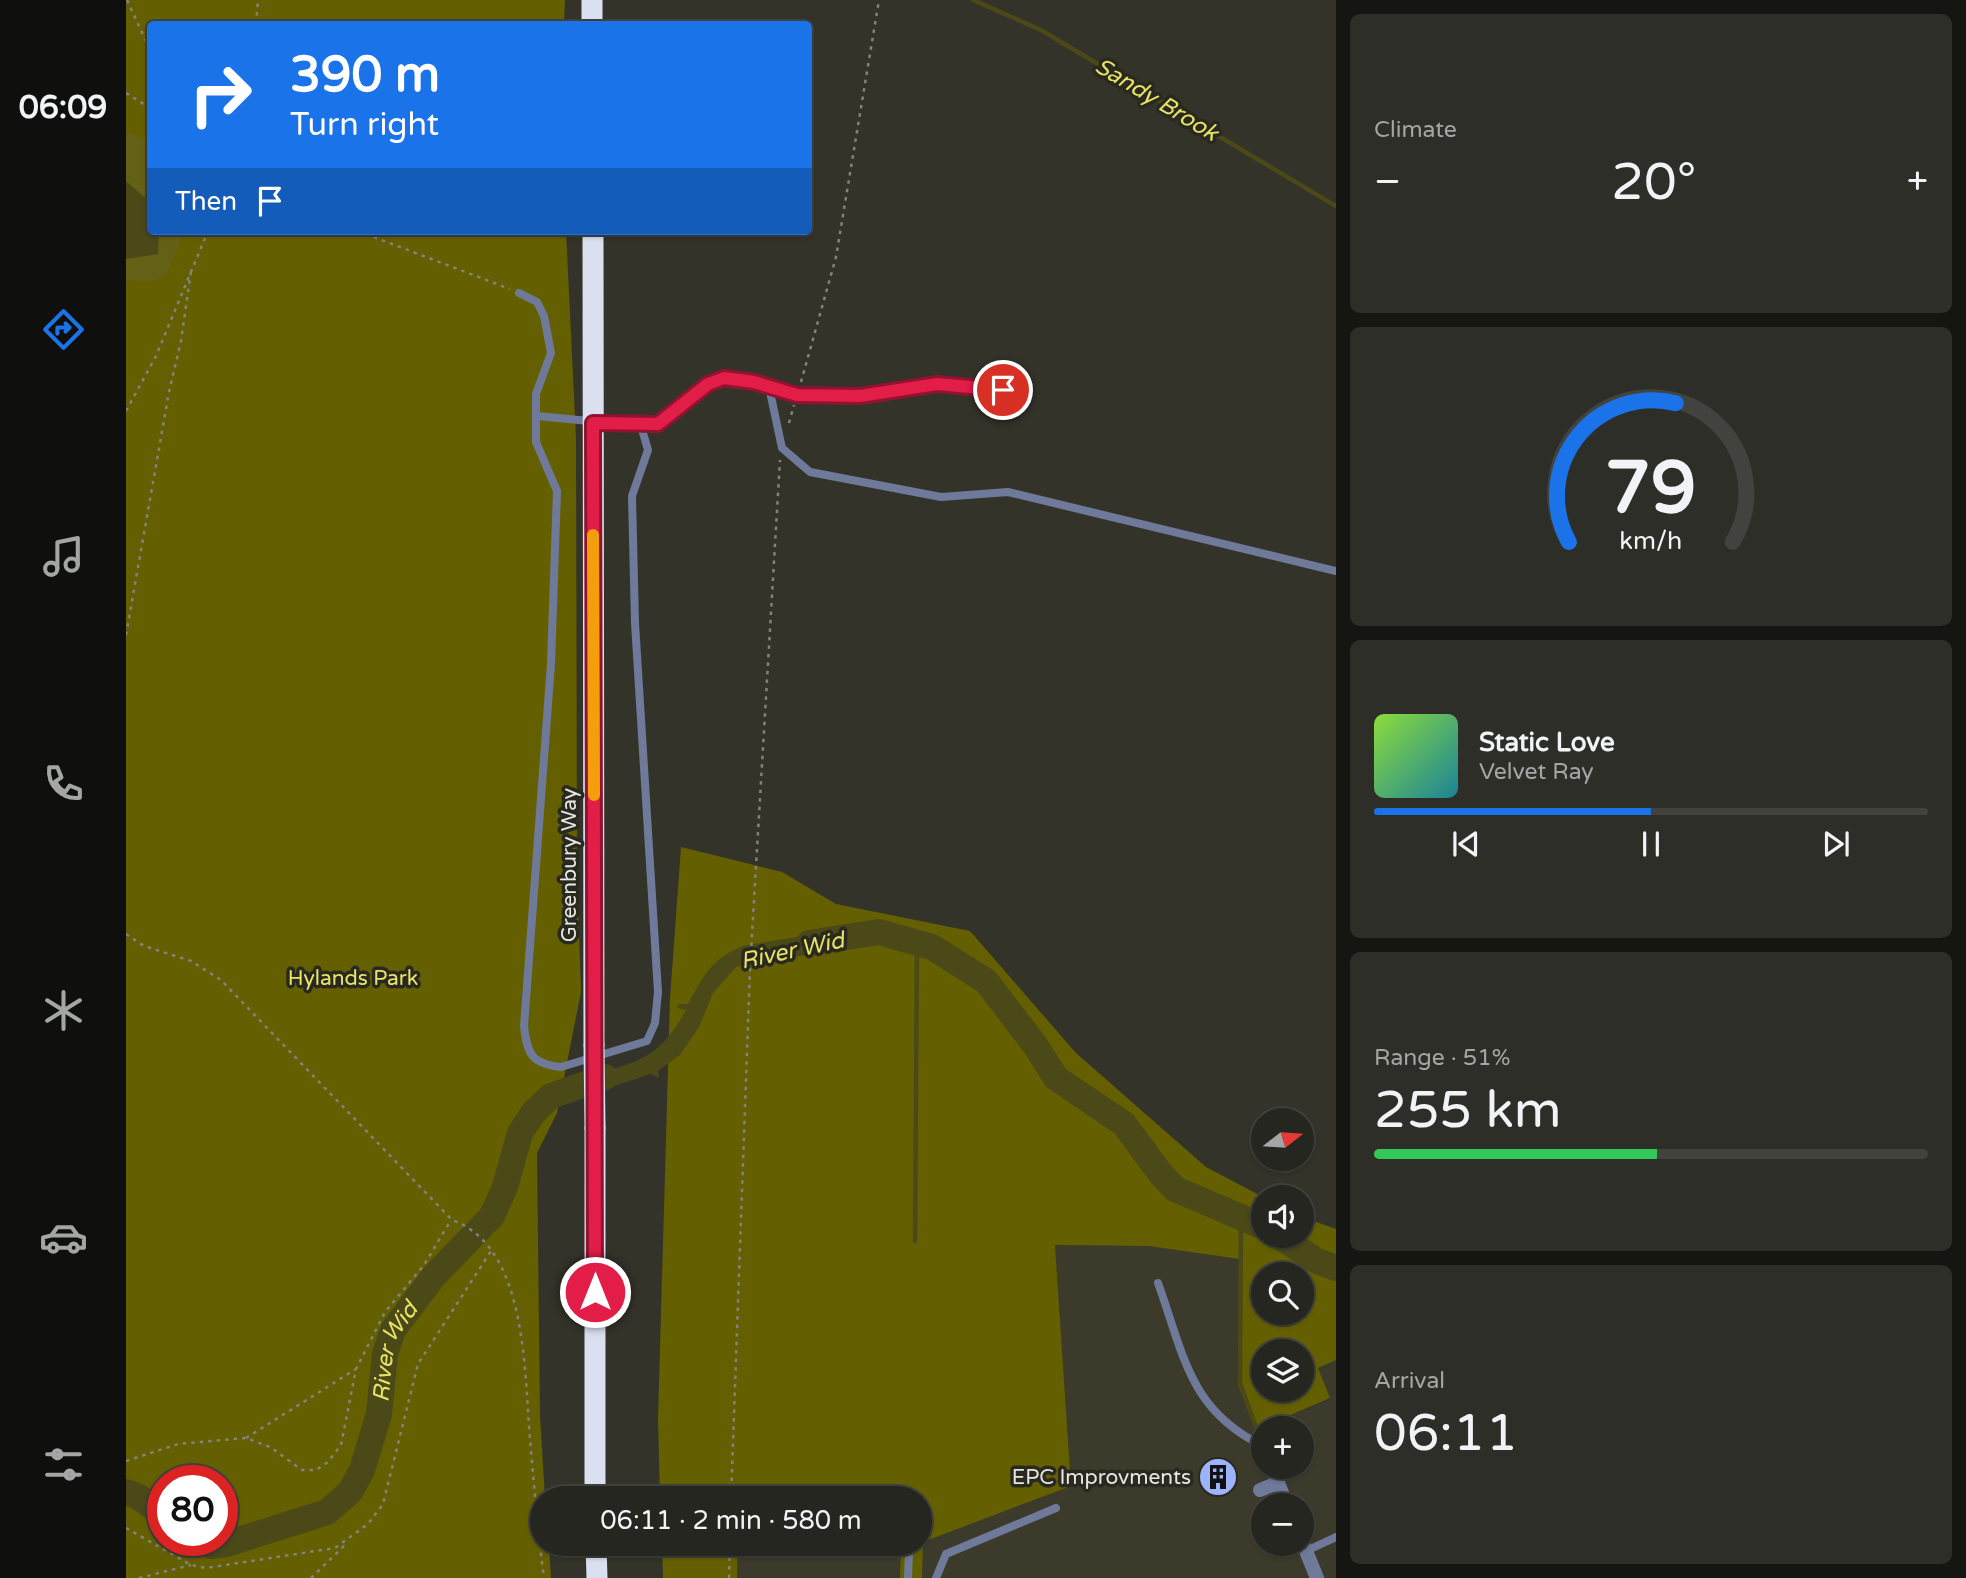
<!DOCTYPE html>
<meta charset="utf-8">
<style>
:root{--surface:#262620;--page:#2e2e29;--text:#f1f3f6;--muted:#a4a5a5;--line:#42433e;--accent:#1a73e8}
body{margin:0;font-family:"Varela Round",sans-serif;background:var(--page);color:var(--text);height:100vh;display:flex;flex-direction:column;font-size:26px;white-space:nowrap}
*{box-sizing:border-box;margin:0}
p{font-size:23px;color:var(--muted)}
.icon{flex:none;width:38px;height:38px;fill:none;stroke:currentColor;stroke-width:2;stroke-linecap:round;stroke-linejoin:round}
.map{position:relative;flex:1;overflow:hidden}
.side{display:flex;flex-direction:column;gap:14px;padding:14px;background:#151512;width:630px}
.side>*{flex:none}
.guide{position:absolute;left:21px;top:21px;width:665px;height:214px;border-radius:7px;box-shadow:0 2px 5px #0004,0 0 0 2px var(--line);background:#1a73e8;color:#fff;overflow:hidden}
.needle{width:46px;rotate:73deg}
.controls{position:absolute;left:1125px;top:1108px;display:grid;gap:14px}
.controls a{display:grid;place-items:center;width:63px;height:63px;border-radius:50%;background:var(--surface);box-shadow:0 2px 5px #0004,0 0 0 2px var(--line);font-size:35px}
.speed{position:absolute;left:21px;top:1465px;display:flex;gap:14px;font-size:35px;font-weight:700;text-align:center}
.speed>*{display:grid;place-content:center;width:91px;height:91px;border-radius:50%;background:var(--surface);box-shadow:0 2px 5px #0004,0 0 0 2px var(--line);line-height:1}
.speed .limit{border:10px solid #d22;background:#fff;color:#111}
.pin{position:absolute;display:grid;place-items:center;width:60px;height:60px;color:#fff;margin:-30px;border:4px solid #fff;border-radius:50%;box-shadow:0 2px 7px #0007}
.me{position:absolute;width:77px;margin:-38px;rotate:0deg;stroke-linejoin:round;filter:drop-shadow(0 0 5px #0008)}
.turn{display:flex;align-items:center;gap:24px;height:147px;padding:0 28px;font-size:32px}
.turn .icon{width:91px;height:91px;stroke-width:2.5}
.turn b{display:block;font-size:49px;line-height:60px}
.then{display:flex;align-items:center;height:66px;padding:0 28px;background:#0003;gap:14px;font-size:26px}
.big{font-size:52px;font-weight:600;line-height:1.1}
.side .widget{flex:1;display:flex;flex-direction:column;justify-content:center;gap:10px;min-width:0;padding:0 24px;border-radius:10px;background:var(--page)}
.side .dial{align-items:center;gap:0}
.dial svg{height:182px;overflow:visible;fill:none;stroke:var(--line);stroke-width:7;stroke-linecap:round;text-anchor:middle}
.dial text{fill:var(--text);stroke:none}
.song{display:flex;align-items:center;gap:21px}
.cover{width:84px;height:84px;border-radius:10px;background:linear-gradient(135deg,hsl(90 70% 55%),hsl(190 70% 35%))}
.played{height:7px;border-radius:4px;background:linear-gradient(90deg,var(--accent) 50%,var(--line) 50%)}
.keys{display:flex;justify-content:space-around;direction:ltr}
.heat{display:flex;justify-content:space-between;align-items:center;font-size:38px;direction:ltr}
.charge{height:10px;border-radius:5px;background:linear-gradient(90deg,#34c759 51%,var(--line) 0)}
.trip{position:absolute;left:404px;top:1486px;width:402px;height:70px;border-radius:35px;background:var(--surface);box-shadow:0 2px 5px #0004,0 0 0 2px var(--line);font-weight:600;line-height:70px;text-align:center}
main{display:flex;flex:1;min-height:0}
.tabs{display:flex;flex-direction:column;width:126px;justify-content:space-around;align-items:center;background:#0f0f0d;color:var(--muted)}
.tabs .icon{width:49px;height:49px}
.tabs .on{color:var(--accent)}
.tabs b{font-size:32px;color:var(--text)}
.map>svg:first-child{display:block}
.built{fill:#3c3b2b;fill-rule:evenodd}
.green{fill:#646001;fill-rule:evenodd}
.forest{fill:#646117}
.water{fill:#4b4917}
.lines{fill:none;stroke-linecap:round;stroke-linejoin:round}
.stream{stroke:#4b4917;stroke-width:4.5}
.river{stroke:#4b4917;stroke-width:26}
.path{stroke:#83837b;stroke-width:2.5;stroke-dasharray:3.5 5;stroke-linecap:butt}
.lane{stroke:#6f7a9b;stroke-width:8}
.street{stroke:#6f7a9b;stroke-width:14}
.highway{stroke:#dbe0f1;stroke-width:21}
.highway-bridge{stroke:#dbe0f1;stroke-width:21}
.route-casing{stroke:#92132f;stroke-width:18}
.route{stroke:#e11d48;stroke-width:12}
.slow{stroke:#f59e0b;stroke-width:12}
.labels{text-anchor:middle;stroke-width:7;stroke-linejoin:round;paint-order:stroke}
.street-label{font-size:21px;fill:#e7e7e1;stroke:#292920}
.park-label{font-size:21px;fill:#e9e468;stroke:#292920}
.poi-label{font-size:21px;fill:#e7e7e1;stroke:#292920;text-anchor:end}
.water-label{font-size:23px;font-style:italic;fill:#e8e367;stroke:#292920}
</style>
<main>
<nav class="tabs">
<b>06:09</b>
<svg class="icon on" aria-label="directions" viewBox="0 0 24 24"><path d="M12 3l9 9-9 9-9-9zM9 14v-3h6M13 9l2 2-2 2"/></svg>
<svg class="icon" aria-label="music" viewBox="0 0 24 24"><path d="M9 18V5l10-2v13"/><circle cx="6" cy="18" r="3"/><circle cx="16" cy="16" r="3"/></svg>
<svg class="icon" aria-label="phone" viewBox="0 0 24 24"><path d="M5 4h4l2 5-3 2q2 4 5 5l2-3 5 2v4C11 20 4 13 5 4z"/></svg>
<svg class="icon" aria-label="climate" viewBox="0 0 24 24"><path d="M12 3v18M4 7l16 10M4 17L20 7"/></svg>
<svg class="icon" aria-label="car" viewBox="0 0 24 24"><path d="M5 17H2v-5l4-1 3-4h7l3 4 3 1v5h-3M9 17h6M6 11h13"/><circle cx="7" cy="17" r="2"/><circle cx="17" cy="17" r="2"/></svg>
<svg class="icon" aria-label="filters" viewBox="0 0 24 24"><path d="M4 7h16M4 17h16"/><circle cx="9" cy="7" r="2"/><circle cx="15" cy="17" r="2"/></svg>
</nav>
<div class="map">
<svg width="1210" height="1578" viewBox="0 0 1210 1578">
<rect width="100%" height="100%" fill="#33332a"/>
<!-- built -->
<g class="built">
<path d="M 929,1245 L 1023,1246 L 1113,1259 L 1112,1385 L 1130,1430 L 1204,1399 L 1192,1368 L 1210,1360 L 1210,1578 L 796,1578 L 797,1542 L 945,1486 ZM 1138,1428 L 1176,1428 L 1176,1466 L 1138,1466 ZM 1138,1505 L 1176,1505 L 1176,1544 L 1138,1544 Z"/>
<polygon points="612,1544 775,1544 774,1578 611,1578"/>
</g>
<!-- green -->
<g class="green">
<path d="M 0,0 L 439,0 L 438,24 L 24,24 L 24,231 L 440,231 L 450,438 L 451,873 L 455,992 L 431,1113 L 411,1153 L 414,1416 L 419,1498 L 416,1498 L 416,1544 L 423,1544 L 425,1578 L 0,1578 ZM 37,1480 L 96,1480 L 96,1540 L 37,1540 Z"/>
<path d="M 555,847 L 656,872 L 710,904 L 844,931 L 950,1053 L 1080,1167 L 1137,1197 L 1138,1236 L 1176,1236 L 1176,1217 L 1210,1229 L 1210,1360 L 1192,1368 L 1204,1398 L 1130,1430 L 1112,1385 L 1113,1259 L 1023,1246 L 929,1245 L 945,1486 L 797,1542 L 796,1578 L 774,1578 L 775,1544 L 794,1544 L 794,1498 L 534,1498 L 532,1419 L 544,998 ZM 1138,1274 L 1176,1274 L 1176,1312 L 1138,1312 ZM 1138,1351 L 1176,1351 L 1176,1390 L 1138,1390 Z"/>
<polygon points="536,1544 612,1544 611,1578 537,1578"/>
</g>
<!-- forest -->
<polygon class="forest" points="0,132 24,143 24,231 59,231 40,275 25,281 0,280"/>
<!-- water -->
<g class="water">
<polygon points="0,181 24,202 24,231 33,231 32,254 0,259"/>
<path d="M 717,929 L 721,948 L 610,967 L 587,993 L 573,1027 L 554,1055 L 532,1071 L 533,1078 L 525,1074 L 445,1100 L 443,1080 C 499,1065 530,1066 560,1010 L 551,1008 L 553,1004 L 562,1004 C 578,975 585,959 617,946 Z"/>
</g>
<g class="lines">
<!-- stream -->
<g class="stream">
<polyline points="847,0 915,30 1210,206"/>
<polyline points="1115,1215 1114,1383 1131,1430"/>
<polyline points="789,1241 791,941"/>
</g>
<!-- river -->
<g class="river">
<polyline points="683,943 753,932 806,947 860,981 909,1045 930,1078 998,1124 1034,1173 1049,1189 1138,1227"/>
<polyline points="1153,1236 1191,1261 1210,1268"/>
<polyline points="0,1492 11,1496 37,1514"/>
<path id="s1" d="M 69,1540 L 85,1546 L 100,1544 L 201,1512 L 224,1492 L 236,1470 L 253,1414 L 259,1354 L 267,1330 L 308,1276 L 366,1216 L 379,1187 L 394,1133 L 407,1113 L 425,1096 L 479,1077"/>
</g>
<!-- path -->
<g class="path">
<polyline points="1,0 24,50"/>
<polyline points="130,24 132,0"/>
<polyline points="0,93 24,108"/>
<polyline points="232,231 384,289"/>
<polyline points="675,382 710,257 753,0"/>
<polyline points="0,411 30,356 82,231"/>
<polyline points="663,423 668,405"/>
<polyline points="0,635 43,392 55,341 65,271"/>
<path d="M 0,934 L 18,946 L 65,961 L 95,980 L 326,1220 C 402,1247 398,1373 404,1439 C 408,1486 412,1532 418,1578"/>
<polyline points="120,1438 230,1369"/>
<polyline points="0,1461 52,1444 120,1438 144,1447 176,1470 190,1470 202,1462 215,1445 230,1369 259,1312 298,1265 325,1220"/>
<polyline points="605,1498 624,968 654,460"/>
<polyline points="0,1528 65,1565 80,1568 209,1548 242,1524 257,1504 292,1364 365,1251"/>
<polyline points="13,1578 65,1565"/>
<polyline points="185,1578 219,1545"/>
<polyline points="603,1578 604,1544"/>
</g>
<!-- lane -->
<g class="lane">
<path d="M 393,293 L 411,302 L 418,316 L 425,353 L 410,394 L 410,442 L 431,491 L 425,664 L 398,1026 C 401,1053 405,1064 435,1067 L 521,1041 L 529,1023 L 532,992 L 509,623 L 506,496 L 522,450 L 515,426 L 532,424 L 582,385 L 598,378 L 643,387 L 656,448 L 684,472 L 815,497 L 882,492 L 1210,571"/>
<path d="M 643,387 C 672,395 707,401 738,396 C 762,392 787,385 812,384 C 839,383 866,388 892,393"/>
<polyline points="411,416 515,426"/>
<path d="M 1032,1283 C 1058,1355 1063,1410 1137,1446"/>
<polyline points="1180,1551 1210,1537"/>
<polyline points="782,1578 783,1551"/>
<polyline points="810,1578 820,1554 930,1508"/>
</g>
<!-- street -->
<g class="street">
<polyline points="1137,1446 1138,1447"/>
<polyline points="1145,1466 1161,1505"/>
<polyline points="1134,1490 1152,1483"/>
<polyline points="1176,1541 1191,1578"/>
</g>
<!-- highway -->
<g class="highway">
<polyline points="466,0 466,24"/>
<polyline points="467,231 468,1045"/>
<polyline points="469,1498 469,1128"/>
<polyline points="470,1544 471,1578"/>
</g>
<!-- highway-bridge -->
<polyline class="highway-bridge" points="468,1045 469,1128"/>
</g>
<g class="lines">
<defs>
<polyline id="route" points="469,1292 467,423 532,424 582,384 598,378 628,382 671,395 734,396 811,384 877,390"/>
</defs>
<!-- route casing -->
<use href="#route" class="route-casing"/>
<!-- route -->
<use href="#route" class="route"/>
<!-- slow -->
<polyline class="slow" points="467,535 468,795"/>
</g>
<!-- icons -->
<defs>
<symbol id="building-disc" viewBox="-11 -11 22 22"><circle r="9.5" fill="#9db4fd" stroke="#292920"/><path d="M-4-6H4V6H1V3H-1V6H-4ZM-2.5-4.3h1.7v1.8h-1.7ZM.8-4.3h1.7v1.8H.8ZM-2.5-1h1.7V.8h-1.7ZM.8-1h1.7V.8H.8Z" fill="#111"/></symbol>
</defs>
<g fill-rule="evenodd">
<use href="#building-disc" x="1070" y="1455" width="44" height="44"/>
</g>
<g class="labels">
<!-- street labels -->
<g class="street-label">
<text transform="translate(443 865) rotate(-90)" y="7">Greenbury Way</text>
</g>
<!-- park labels -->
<g class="park-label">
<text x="227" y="985">Hylands Park</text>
</g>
<!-- poi labels -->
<g class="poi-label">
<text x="1065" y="1484">EPC Improvments</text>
</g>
<!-- water labels -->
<g class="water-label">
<text transform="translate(1031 99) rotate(31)" y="8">Sandy Brook</text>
<text transform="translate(666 950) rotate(-12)" y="8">River Wid</text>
<text dy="8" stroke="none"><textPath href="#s1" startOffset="317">River Wid</textPath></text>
</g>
</g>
</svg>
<div class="controls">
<a><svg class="needle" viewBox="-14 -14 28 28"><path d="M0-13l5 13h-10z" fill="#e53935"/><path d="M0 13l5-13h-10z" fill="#a4a5a5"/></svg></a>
<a><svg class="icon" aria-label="sound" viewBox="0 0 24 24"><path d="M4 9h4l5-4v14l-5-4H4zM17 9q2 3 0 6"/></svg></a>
<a><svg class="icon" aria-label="search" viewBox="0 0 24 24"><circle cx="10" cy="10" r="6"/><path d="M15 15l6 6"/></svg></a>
<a><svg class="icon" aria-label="layers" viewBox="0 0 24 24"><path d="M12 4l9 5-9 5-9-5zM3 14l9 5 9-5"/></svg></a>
<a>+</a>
<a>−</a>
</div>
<div class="speed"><div class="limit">80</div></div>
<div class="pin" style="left:877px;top:390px;background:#d93025"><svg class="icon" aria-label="arrive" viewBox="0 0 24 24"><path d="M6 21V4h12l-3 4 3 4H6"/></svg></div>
<svg class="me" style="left:469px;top:1292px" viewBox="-20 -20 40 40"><circle r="17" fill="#e11d48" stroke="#fff" stroke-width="3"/><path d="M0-11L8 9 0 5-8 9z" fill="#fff"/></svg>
<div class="trip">06:11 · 2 min · 580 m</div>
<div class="guide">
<div class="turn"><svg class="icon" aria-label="right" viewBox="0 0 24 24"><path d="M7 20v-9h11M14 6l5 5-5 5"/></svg><div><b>390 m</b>Turn right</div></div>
<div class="then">Then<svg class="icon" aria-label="arrive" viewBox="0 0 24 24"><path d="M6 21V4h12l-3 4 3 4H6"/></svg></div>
</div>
</div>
<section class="side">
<div class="widget"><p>Climate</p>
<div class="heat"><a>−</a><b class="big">20°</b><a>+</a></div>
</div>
<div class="widget dial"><svg viewBox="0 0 100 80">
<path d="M14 69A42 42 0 1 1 86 69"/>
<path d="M14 69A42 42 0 0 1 61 8" stroke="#1a73e8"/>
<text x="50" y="56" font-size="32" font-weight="700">79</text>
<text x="50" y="72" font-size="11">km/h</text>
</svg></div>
<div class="widget">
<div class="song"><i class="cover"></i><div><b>Static Love</b><p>Velvet Ray</p></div></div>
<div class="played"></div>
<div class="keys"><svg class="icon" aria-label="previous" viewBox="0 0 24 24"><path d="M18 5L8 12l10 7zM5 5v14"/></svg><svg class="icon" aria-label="pause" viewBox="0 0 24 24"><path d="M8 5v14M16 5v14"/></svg><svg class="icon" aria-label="next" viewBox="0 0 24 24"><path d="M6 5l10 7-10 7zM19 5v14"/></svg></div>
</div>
<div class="widget"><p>Range · 51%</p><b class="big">255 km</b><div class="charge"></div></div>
<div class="widget"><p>Arrival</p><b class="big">06:11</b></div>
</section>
</main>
